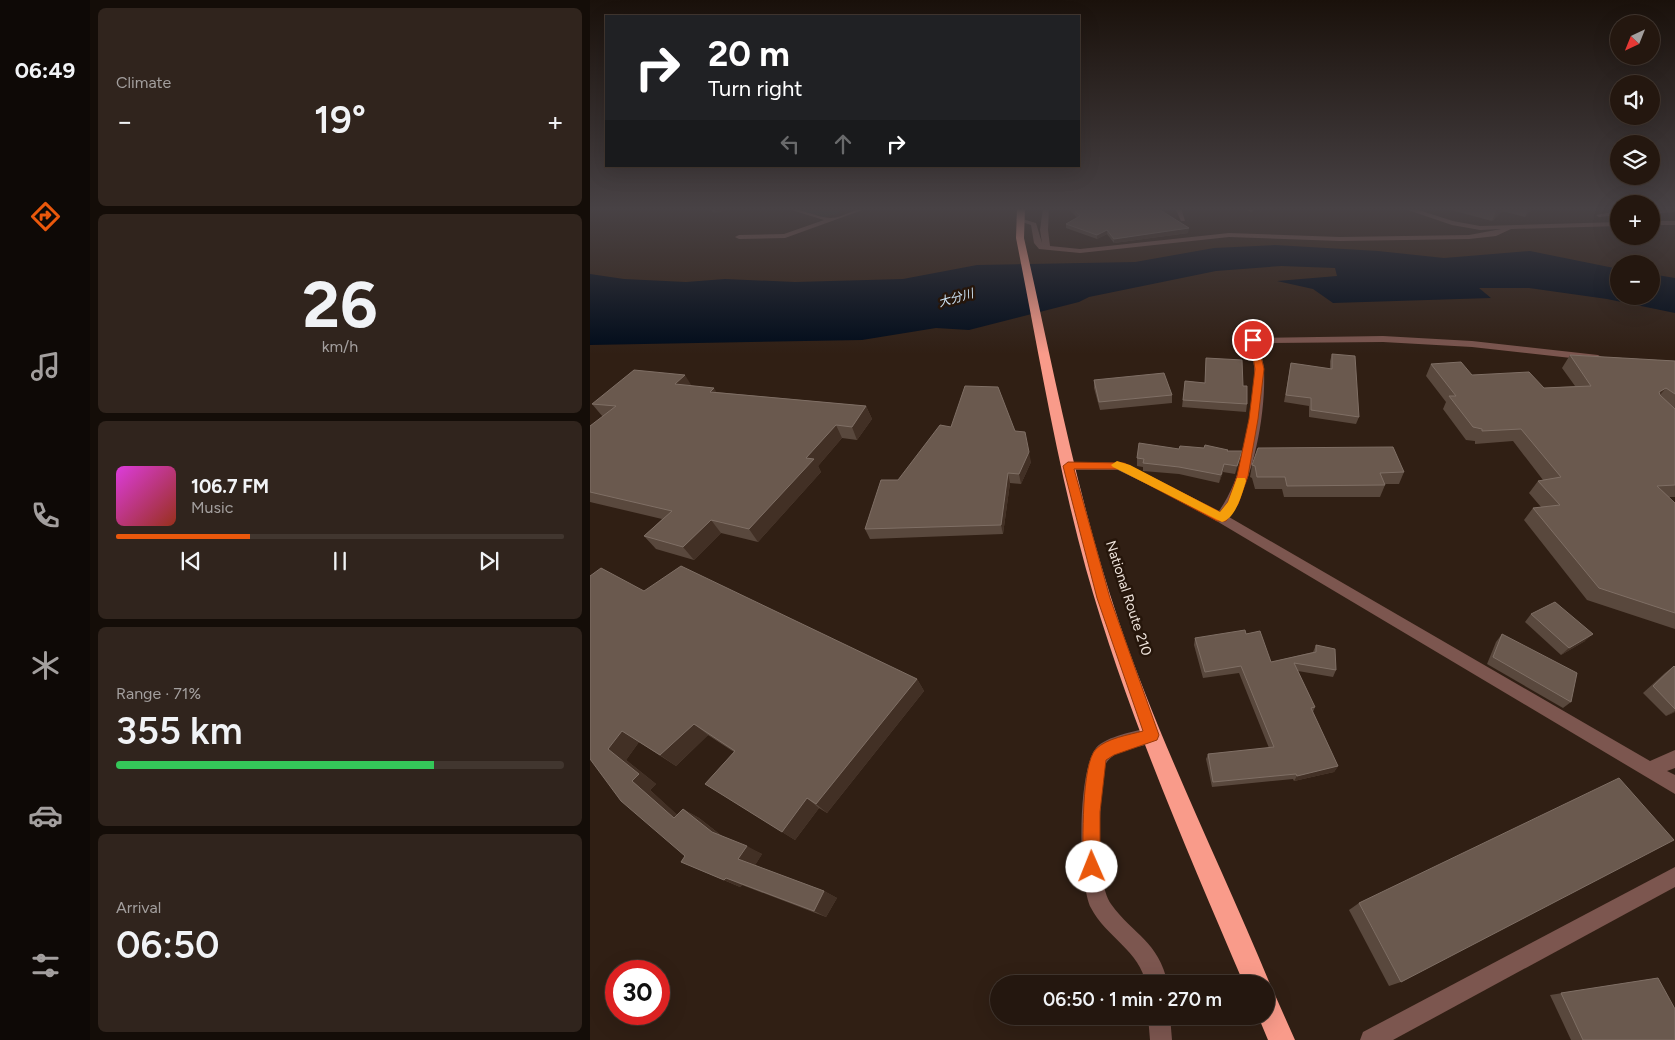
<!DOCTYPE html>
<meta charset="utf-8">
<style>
:root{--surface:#24170f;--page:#30241d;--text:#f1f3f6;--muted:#a39f9e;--line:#41362f;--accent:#ea580c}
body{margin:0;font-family:Figtree,"Noto Sans JP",sans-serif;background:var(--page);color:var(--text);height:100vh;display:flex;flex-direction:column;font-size:19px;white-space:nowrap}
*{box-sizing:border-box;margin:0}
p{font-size:16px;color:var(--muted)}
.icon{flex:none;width:28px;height:28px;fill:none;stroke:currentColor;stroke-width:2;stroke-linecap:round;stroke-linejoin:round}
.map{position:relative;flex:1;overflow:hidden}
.drawer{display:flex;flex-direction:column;gap:8px;padding:8px;background:#140d08;width:500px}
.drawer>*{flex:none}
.banner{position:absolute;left:15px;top:15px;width:475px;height:152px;border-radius:0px;box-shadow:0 5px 20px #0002,0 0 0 1px var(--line);background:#202124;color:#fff;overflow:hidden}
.needle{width:32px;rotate:223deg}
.controls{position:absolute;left:1020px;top:15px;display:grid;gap:10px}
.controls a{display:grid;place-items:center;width:50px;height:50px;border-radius:50%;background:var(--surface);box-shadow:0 5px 20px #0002,0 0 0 1px var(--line);font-size:25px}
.speed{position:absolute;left:15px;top:960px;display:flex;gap:10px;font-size:25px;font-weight:700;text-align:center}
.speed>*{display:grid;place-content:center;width:65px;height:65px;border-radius:50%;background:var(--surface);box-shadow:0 5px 20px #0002,0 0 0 1px var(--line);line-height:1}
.speed .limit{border:8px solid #d22;background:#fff;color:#111}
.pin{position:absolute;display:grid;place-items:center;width:42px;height:42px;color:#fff;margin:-21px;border:2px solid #fff;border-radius:50%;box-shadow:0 1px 5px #0007}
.me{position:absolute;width:55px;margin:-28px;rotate:359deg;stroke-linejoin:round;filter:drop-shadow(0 0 4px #0008)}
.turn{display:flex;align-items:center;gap:18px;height:105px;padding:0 20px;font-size:22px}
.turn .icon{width:65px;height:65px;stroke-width:2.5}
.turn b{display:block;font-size:35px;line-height:42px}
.lanes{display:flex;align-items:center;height:48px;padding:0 20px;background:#0003;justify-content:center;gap:25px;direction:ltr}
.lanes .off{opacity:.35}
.big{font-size:38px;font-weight:600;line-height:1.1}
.drawer .widget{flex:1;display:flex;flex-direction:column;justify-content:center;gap:8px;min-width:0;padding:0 18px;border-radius:8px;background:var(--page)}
.drawer .dial{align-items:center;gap:0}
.dial b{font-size:65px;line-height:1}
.song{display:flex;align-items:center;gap:15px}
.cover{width:60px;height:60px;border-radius:8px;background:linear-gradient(135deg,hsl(300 70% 55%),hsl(10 70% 35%))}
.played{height:5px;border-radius:2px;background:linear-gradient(90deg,var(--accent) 30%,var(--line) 30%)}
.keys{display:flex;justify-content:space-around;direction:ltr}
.heat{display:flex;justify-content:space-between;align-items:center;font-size:28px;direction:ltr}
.charge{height:8px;border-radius:4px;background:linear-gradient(90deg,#34c759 71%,var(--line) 0)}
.trip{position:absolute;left:400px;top:975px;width:285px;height:50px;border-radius:25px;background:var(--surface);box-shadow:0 5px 20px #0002,0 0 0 1px var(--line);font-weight:600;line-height:50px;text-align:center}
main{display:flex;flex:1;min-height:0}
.dock{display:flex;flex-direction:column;width:90px;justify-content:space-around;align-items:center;background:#0e0906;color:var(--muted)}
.dock .icon{width:35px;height:35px}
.dock .on{color:var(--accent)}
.dock b{font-size:22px;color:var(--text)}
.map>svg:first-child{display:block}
.green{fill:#1e3427}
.water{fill:#000b1a}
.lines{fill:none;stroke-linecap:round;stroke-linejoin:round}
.minor{fill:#7c564f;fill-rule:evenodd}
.highway{fill:#f99b8a;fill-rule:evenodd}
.wall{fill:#59483d}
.shaded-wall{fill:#423025}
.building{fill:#6a594e;stroke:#7f6f65}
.route{fill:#ea580c;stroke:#983908}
.slow{fill:#f59e0b}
.labels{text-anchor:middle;stroke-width:5;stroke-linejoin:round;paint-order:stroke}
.far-water-label{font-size:12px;font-style:italic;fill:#cde4f6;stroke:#26160b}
.street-label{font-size:14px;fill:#f1e6de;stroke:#26160b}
</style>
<main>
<nav class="dock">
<b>06:49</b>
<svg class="icon on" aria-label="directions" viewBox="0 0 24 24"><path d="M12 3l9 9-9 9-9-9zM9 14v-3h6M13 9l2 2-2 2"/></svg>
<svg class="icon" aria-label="music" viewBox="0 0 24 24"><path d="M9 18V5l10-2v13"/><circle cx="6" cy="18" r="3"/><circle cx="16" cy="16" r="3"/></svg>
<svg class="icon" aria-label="phone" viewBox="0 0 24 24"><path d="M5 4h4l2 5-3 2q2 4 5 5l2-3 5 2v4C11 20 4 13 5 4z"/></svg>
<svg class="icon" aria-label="climate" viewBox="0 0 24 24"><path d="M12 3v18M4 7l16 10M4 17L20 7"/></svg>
<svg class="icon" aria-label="car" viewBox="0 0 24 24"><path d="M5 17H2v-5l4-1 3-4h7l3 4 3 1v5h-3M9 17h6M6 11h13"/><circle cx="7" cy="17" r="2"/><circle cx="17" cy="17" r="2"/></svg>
<svg class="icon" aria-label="filters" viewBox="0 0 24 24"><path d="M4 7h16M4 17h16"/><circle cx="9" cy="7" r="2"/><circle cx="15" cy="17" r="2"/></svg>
</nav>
<section class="drawer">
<div class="widget"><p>Climate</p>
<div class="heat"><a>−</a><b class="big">19°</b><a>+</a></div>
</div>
<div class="widget dial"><b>26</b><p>km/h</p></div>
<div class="widget">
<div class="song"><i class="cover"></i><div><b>106.7 FM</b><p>Music</p></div></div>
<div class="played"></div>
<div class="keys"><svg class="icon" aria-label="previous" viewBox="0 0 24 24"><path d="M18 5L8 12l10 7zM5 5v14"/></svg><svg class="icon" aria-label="pause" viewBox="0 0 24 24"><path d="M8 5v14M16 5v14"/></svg><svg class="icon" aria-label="next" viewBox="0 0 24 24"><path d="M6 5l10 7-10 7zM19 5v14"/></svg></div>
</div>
<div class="widget"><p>Range · 71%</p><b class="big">355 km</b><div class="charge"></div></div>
<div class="widget"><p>Arrival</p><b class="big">06:50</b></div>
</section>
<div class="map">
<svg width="1085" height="1040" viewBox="0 0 1085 1040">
<rect width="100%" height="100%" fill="#301f14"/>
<!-- green -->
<polygon class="green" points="202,208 244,208 251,213 234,217"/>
<!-- water -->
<polygon class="water" points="685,245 788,251 854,258 940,251 1029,269 1029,296 1061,296 1061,274 1085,278 1085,313 1017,299 939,288 889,288 901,298 743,303 723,289 687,281 747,276 745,268 691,266 626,271 499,297 489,302 379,330 346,328 272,340 0,345 0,274 34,279 96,282 135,279 205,282 313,279 387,265 545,262 624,248"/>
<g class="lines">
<!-- minor -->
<g class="minor">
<path d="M 195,208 C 211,208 228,218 241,218 C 253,218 264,208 278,208 L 195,238 L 149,239 L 145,237 L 149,235 L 194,234 L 234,220 Z"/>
<polygon points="453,208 459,208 458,230 460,246 490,249 639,233 750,237 879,235 911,229 890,230 862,225 812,208 822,208 863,221 890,226 1029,222 1029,226 921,229 906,236 879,239 750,241 639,237 490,253 449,249 444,243 441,225 426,220 429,218 446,223 452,243 450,230"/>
<polygon points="585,208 591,208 595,221 591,221"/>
<polygon points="654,208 662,208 664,210 661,212"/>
<polygon points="1085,208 1085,212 1061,214 1061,210"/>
<polygon points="1029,211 1029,215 1009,217 1006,215"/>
<rect x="1061" y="221" width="24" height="4"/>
<path d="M 793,336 L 882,341 L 1008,355 L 1013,358 L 1008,361 L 882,347 L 793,342 L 668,343 C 670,351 673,360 674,369 C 676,413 664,480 639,517 L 1060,761 L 1085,750 L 1085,768 L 1077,771 L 1085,775 L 1085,794 L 598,504 L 528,470 L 478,470 L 472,466 L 478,462 L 534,463 L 629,511 C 653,479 667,407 664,366 C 663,357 660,349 658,340 L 660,338 Z"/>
<path d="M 562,727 L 568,729 L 570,735 L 568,741 C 551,748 524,748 515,765 C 510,795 504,880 521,904 C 544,936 568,940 578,984 L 556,984 C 550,951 516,937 501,908 C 488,882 487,772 506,748 C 516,736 547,731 562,727 Z"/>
<polygon points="1085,867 1085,887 803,1040 770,1040 773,1032"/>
<polygon points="558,1016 580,1016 582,1040 560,1040"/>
</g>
<!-- highway -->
<path class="highway" d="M 427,208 L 435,208 L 434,238 C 463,367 487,497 529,622 C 571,746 630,863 680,984 L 677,991 L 685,995 L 705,1040 L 678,1040 L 668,1016 L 676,1016 L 676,984 L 654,984 C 596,848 536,711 496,569 C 466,460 448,348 426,238 Z"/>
</g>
<!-- wall -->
<g class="wall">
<polygon points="117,208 143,208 125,213"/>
<polygon points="478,208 567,208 598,233 524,243 517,234 507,239 476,228 476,224 487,218"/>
<polygon points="862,208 943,208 935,217 912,211 902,221 861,210"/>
<polygon points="742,354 769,417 766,424 719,417 719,406 694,402 701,363 740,369 740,361"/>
<polygon points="980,355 1085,361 1085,497 1079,497 1085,503 1085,629 997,600 934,520 943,508 951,507 939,493 948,481 953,480 923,441 885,444 885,441 876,440 853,409 856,402 836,376 841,364 882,375 954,388 985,386 972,368"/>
<polygon points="616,358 653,386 657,404 656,412 592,407 595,381 615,383"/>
<polygon points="504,380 582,395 582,403 510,410 504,388"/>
<polygon points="101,386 126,392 276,406 282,419 267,440 252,438 228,466 231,472 168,542 131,533 104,560 66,549 54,536 72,519 0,502 0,426 13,417 2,404"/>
<polygon points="361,427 425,431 441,462 431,484 420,483 413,534 280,539 275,529 308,480"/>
<polygon points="589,449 638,451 652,451 650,459 645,474 633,472 629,483 589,474 553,471 553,467 547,466 547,458"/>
<polygon points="662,465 814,472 809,484 795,484 795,485 790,497 694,497 692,489 665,489 662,478 660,477"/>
<polygon points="54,591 327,679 334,691 237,813 229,808 205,840 115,784 144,752 118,735 86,766 49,742 36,760 66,784 60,790 87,815 93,809 109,818 132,836 172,854 165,865 234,891 247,898 236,917 152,885 150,887 91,862 95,856 0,759"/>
<polygon points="941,614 995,641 971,655 935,622"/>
<polygon points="912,634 981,702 973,708 897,664 906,642"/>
<polygon points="605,638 681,662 723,652 726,645 746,670 743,677 708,671 725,707 723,712 748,766 744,772 704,781 703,779 622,787 616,759 618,754 679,748 649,673 613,678 604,645"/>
<polygon points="1084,666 1085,667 1085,712 1076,716 1053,693 1075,673"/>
<polygon points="769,903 811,982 799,986 759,910"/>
<polygon points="1068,978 1085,1040 981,1040 960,995"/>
</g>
<!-- shaded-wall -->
<g class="shaded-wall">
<polygon points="131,208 143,208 125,213 124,210"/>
<polygon points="908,208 914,208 912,211 902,221 907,209"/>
<polygon points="939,208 943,208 935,217"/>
<polygon points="599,228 598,233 524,243 524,239"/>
<polygon points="517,230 517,234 507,239 507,235"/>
<polygon points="95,375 103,388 85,384"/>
<polygon points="124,388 132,401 120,392"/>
<polygon points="1076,388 1066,400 1069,392"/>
<polygon points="276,406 282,419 267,440 262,427"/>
<polygon points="246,425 252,438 228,466 231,472 168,542 159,529 216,458"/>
<polygon points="652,451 650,459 645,474 647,466"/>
<polygon points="439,452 441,462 431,484 429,474"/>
<polygon points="634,464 633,472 629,483 631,475"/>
<polygon points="418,473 420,483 413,534 411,525"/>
<polygon points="121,520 131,533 104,560 93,547"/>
<polygon points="1003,634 995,641 971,655 979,648"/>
<polygon points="327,679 334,691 237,813 226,804"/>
<polygon points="1085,711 1085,712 1076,716"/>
<polygon points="104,724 118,735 86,766 70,755"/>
<polygon points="32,731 49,742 36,760 66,784 60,790 101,827 84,818 42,781 18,749"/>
<polygon points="748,766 744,772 704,781 707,776"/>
<polygon points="217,798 229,808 205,840 192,832"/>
<polygon points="93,809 109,818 138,841 122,832"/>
<polygon points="157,846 172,854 164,867 148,859"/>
<polygon points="136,878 152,885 150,887 134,880"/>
<polygon points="234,891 247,898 236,917 224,911"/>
</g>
<!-- building -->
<g class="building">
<polygon points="121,208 131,208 124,210"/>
<polygon points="482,208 567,208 599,228 524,239 517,230 507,235 476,224 490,216"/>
<polygon points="742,354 765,356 769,417 721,410 721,398 696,395 701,363 742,369"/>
<polygon points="980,355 1085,361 1085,394 1076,388 1069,392 1070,395 1085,409 1085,485 1067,486 1085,503 1085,613 1009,588 943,508 970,505 948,481 971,477 931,429 892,431 892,429 883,427 859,396 866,396 841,364 871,362 882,375 939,372 954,388 1001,386"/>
<polygon points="616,358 652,360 653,386 657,386 657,404 593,400 595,381 615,383"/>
<polygon points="44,370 95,375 85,384 124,388 120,392 276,406 262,427 246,425 216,458 224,459 159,529 121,520 93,547 54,536 82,511 0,492 0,426 26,406 2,404"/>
<polygon points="574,373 582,395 509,402 504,380"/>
<polygon points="375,386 408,387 425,431 435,432 439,452 429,474 418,473 411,525 275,529 291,480 308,480 350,425 361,427"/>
<polygon points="549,443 589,449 590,446 614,448 615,445 638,450 637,451 652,451 647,466 634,464 631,475 589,467 553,463 554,459 547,458"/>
<polygon points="803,447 814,472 790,473 795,485 697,486 695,477 667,477 665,466 662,465 668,448"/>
<polygon points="91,566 327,679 226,804 217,798 192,832 115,784 145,751 104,724 70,755 32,731 18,749 49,774 42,781 84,818 93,809 122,832 157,846 148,859 234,891 224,911 136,878 134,880 91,862 95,856 31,801 0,759 0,576 11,568 54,591"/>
<polygon points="965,602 1003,634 979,648 941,614"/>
<polygon points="655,630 656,634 670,631 681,662 726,652 726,645 745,649 746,670 704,663 725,707 721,708 748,766 707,776 706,774 623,782 618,754 684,747 651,666 615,672 605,638"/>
<polygon points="912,634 987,673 981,702 903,657"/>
<polygon points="1084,666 1085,667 1085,709 1063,686"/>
<polygon points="1029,778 1084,840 811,982 769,903"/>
<polygon points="1068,978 1085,1009 1085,1040 993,1040 971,993"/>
</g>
<!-- sky -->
<linearGradient id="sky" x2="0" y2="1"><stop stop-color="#1a110b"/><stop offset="0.59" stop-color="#484245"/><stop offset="1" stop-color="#484245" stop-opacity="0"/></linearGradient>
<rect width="1085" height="354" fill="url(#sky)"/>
<!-- route -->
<path class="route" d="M 660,338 L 667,340 L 674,369 L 668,419 L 658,476 L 648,504 L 636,521 L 627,521 L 529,469 L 484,469 L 520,598 L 569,735 L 567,740 L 524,755 L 516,760 L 510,812 L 510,867 L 508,873 L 502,875 L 495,873 L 493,867 C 493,844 491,764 506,749 C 517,738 539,735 553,731 L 507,598 L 473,466 L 478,462 L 534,463 L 630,512 L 638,502 L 647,476 L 659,419 L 665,369 Z"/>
<!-- slow -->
<path class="slow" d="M 527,461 L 540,465 L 630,512 L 638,502 L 647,478 L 655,478 L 656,481 C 652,494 646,518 632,522 L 523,467 L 521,465 Z"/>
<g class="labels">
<!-- far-water labels -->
<g class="far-water-label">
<text transform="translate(366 298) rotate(-16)" y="4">大分川</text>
</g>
<!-- street labels -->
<g class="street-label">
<text transform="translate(539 598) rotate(72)" y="5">National Route 210</text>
</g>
</g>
</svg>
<div class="controls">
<a><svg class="needle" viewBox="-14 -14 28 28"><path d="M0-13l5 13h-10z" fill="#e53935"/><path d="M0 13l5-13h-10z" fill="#a39f9e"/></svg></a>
<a><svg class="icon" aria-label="sound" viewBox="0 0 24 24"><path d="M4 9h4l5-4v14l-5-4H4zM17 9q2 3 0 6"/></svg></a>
<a><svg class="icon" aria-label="layers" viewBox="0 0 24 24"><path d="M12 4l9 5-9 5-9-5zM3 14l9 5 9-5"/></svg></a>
<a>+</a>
<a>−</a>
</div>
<div class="speed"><div class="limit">30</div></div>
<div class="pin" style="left:663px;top:340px;background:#d93025"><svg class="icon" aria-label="arrive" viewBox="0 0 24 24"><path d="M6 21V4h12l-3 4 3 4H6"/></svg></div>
<svg class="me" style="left:502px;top:867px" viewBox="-20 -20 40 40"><circle r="19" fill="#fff"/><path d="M0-13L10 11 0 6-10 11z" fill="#ea580c"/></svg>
<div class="trip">06:50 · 1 min · 270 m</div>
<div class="banner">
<div class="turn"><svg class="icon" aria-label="right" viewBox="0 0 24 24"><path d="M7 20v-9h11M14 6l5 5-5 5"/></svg><div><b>20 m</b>Turn right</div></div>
<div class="lanes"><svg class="icon off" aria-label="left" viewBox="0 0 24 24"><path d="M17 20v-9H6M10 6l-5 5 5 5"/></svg><svg class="icon off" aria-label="ahead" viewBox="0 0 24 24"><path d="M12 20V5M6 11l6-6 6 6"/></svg><svg class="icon" aria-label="right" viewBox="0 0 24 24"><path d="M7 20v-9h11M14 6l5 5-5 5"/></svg></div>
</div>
</div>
</main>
